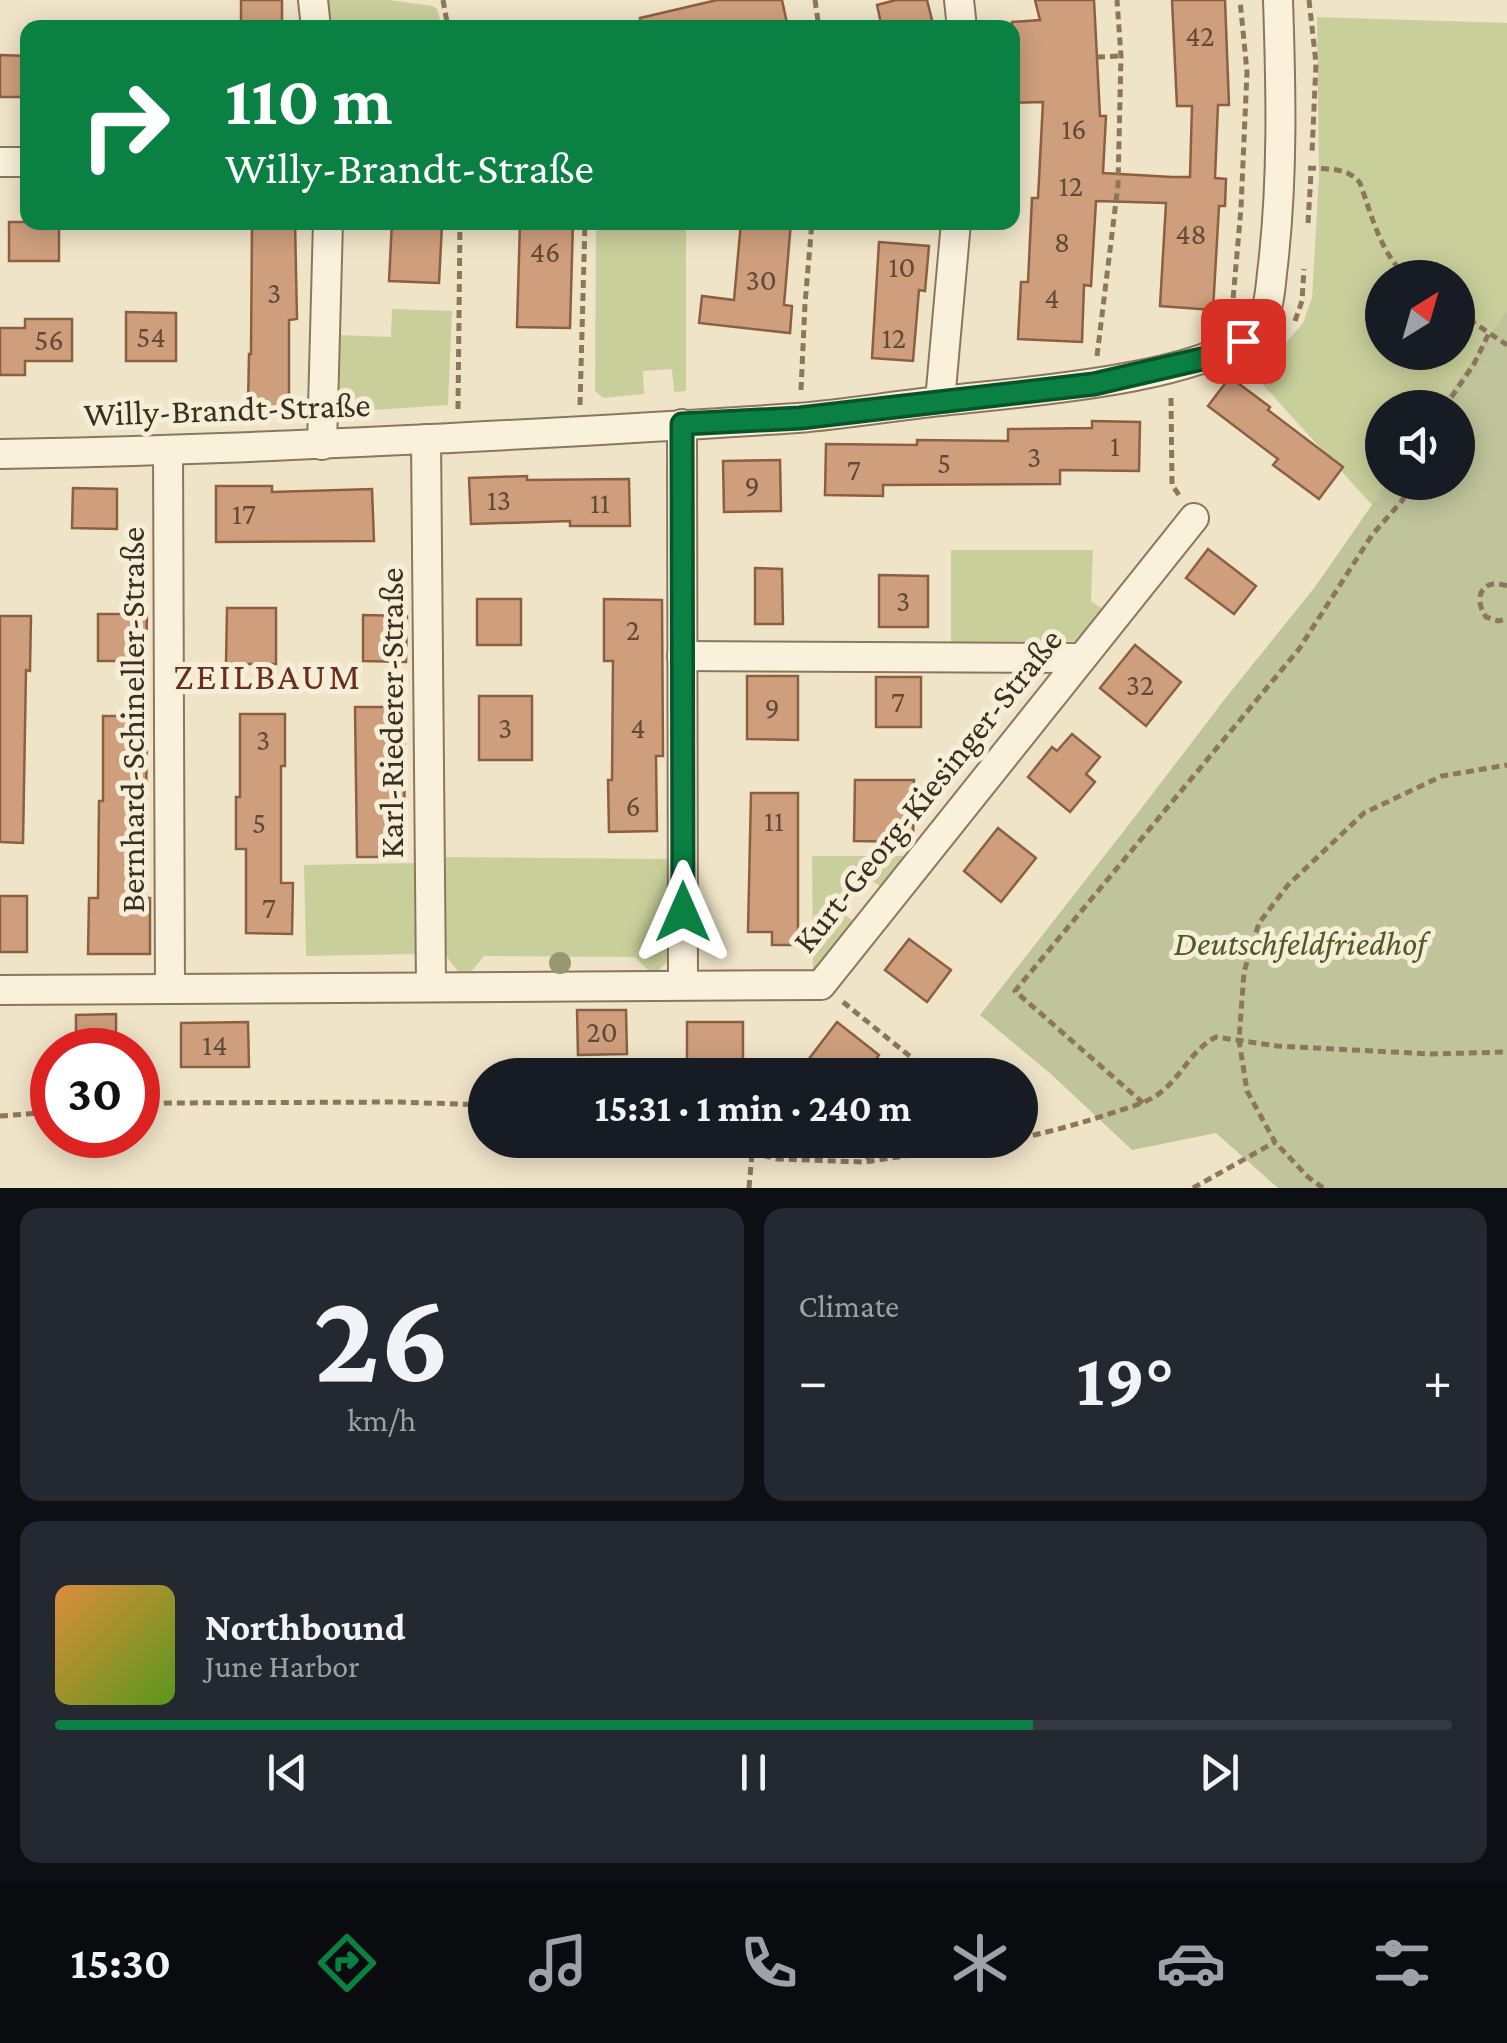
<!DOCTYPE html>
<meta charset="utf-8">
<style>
:root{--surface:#171b24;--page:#242831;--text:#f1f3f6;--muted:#9ea1a6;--line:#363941;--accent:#0b8043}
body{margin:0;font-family:"Crimson Pro",serif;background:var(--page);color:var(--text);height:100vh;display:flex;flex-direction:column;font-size:38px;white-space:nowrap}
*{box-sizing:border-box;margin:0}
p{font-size:32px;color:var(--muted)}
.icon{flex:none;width:55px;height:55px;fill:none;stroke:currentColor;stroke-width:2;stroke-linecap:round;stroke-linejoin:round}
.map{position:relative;height:1188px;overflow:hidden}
.sheet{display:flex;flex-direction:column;gap:20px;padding:20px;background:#0d0f14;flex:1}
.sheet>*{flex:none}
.hud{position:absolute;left:20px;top:20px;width:1000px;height:210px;border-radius:20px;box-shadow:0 5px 25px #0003;background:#0b8043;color:#fff;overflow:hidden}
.needle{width:65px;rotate:37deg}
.controls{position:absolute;left:1365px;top:260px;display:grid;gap:20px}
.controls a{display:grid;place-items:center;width:110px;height:110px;border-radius:50%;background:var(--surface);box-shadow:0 5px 25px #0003;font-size:50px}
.speed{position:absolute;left:30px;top:1028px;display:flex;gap:20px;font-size:50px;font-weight:700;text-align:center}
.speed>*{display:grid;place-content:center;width:130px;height:130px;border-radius:50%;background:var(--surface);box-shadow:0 5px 25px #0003;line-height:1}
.speed .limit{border:15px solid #d22;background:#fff;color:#111}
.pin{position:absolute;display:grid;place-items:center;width:85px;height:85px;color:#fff;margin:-42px;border-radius:20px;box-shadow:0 5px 15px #0006}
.me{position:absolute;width:110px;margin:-55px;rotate:0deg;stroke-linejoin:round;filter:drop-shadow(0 0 8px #0008)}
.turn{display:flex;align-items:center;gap:35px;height:210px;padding:0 40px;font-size:45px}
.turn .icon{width:130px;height:130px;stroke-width:2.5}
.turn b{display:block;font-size:70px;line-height:85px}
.big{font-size:75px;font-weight:700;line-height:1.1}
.sheet .tile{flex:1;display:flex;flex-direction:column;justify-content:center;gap:15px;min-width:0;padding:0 35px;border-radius:20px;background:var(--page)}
.sheet .dial{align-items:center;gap:0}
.dial b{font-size:130px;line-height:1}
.song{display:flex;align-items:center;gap:30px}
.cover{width:120px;height:120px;border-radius:15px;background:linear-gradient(135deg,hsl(30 70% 55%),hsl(90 70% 35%))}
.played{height:10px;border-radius:5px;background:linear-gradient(90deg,var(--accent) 70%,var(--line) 70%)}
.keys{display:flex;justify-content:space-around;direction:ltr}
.heat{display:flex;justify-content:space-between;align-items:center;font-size:55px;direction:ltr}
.sheet .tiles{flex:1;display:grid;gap:20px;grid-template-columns:1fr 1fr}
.tile:last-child{grid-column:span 2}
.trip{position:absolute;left:468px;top:1058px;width:570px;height:100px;border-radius:50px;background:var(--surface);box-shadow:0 5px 25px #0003;font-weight:700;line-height:100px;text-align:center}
.dock{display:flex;height:160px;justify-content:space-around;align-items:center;background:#090b0e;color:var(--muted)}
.dock .icon{width:70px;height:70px}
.dock .selected{color:var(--accent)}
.dock b{font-size:45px;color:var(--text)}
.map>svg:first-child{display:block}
.green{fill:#c9cf9b;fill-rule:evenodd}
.cemetery{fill:#bfc49a}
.building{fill:#cf9f7d;stroke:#8d5f41;stroke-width:2.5}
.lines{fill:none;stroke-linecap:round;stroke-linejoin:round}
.street-casing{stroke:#8d765c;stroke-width:32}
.path{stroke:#8d765c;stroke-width:5;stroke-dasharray:8 5;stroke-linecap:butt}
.street{stroke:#faf1dc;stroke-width:28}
.tree{fill:#96986f}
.route-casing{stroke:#07532c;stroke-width:25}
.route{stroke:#0b8043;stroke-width:18}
.labels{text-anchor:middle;stroke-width:10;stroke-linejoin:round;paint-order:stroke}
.number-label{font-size:30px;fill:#624a37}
.street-label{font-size:35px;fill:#3d2e20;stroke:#f7eed8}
.park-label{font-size:35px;font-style:italic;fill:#4d5a26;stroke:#f7eed8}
.neighbourhood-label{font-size:38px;letter-spacing:2.5px;fill:#6b2e1e;stroke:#f7eed8}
</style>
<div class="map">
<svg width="1507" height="1188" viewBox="0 0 1507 1188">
<rect width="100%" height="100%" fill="#f0e4c8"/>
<!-- green -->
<g class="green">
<polygon points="325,0 389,0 432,6 437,9 442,27 326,27"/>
<path d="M 1317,17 L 1507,23 L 1507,310 L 1439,407 L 1382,408 L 1382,482 L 1387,483 L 1372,505 L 1256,377 L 1303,323 L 1312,298 L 1319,176 ZM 1382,278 L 1458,278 L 1458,352 L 1382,352 Z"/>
<polygon points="596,223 686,223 686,391 674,392 672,369 643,371 644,394 603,398 595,391"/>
<polygon points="392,309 452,311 448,405 344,412 334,403 338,335 391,337"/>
<polygon points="951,550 1093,550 1091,601 1105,611 1082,641 951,642"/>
<polygon points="812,856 912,856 885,890 866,876 839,910 858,925 821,969 813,971"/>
<polygon points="446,857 674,859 674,955 659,970 648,970 635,957 484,956 470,973 459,973 445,954"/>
<polygon points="416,863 417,954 306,956 304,865"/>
</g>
<!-- cemetery -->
<polygon class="cemetery" points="1507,310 1507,1188 1278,1188 1216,1133 1132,1150 1052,1075 980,1015 1137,814 1228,695 1315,587 1387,483 1458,482 1458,408 1439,407"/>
<!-- building -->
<g class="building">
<rect x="241" y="0" width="41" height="28"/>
<polygon points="717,0 782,0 788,28 641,28 640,18"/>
<polygon points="896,0 927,0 934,28 882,28 877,5"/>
<polygon points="1035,0 1094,0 1100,116 1106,116 1103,173 1172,177 1190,177 1192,106 1177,106 1172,0 1225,0 1229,105 1218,105 1215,178 1226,179 1225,206 1219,206 1213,310 1160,306 1166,203 1096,201 1091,286 1084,285 1082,342 1018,339 1021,282 1028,282 1032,198 1038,198 1043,102 1012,103 1012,22 1040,20"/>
<polygon points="0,55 28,56 28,97 0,97"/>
<rect x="9" y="222" width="50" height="39"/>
<polygon points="252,222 295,222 297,319 289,320 289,408 248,407 249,354 251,354"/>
<polygon points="392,222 442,225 439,283 389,281"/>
<polygon points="520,222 573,222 570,328 517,327"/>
<polygon points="741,222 791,222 784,305 792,306 790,333 699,323 702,296 734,300"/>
<polygon points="879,242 929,246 925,291 919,290 913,361 872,358"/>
<polygon points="126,312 176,313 176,361 126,361"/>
<polygon points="25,319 72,319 72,361 25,361 25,375 0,375 0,328 25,328"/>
<polygon points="1230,377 1270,407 1268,410 1343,467 1319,499 1273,465 1278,459 1208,406"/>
<polygon points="1092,421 1140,422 1139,471 1060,470 1060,484 883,485 883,496 825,495 826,444 917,445 917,440 1008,441 1008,429 1092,428"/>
<polygon points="780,460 781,511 724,512 723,461"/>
<polygon points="527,476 527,480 629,479 630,526 570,526 570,521 471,524 469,478"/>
<polygon points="216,486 272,486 272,492 372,489 374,541 216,542"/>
<polygon points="73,488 117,489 117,529 72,528"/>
<polygon points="1208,549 1256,586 1234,614 1186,578"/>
<polygon points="755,568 782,569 783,624 755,624"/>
<polygon points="879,575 928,576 928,627 879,627"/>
<rect x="477" y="599" width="44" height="46"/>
<polygon points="604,599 662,600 663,756 656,756 657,831 609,832 608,780 612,780 613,661 604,661"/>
<polygon points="227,608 276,608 276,664 226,664"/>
<polygon points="98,614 147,614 146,661 98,661"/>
<polygon points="363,615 407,616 406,662 363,661"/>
<polygon points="0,616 31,616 30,671 26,670 23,843 0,842"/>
<polygon points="1135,645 1181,682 1146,726 1100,688"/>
<polygon points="747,676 798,676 798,740 747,739"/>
<rect x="876" y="677" width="45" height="50"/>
<rect x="479" y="696" width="53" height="64"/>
<polygon points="355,707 405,707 404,857 357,857"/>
<polygon points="240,714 285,714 285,766 281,766 281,883 293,883 292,934 246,933 246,849 236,849 236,797 240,797"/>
<polygon points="103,716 147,716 145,898 150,898 150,954 88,954 89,898 98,898 99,801 103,801"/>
<polygon points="1072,734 1100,757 1086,774 1095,782 1070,812 1028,777 1052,747 1057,751"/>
<polygon points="855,780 914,780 913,842 854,841"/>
<polygon points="751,793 798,793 798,945 772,945 772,932 748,932"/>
<polygon points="998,828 1036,858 1001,902 964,871"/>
<rect x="0" y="896" width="27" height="56"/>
<polygon points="909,939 951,970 927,1002 885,970"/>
<polygon points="577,1010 626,1010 627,1054 578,1055"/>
<polygon points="116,1014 116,1050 76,1050 76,1015"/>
<polygon points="248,1022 249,1067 181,1067 181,1023"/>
<rect x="687" y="1022" width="56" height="43"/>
<polygon points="837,1022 879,1055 864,1075 819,1075 805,1064"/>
</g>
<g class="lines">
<defs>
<g id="street">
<polyline points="313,0 316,28"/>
<polyline points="959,0 962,28"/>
<polyline points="0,162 28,162"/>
<polyline points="940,401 956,222"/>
<polyline points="682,424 683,985"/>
<polyline points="426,439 431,986"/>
<polyline points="322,445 328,222"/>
<polyline points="168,451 170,989"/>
<path d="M 0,454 C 151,452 300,445 451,438 C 566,432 681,426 797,418 C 845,414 893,406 941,401 C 1010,393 1214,380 1257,327 C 1271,310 1270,286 1273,265 C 1283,177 1281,89 1278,0"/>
<polyline points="682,656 1082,658"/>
<polyline points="0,990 821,985 1194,518"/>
</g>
</defs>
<!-- street casing -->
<use href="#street" class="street-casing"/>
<!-- path -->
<g class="path">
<polyline points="443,0 448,28"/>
<polyline points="815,0 819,28"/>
<polyline points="1309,0 1316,63 1312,153"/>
<polyline points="1097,57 1119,56"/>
<path d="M 1308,168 C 1327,169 1348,167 1360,183 C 1372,216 1380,253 1408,278"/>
<polyline points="1308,223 1311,174"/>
<polyline points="1232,311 1241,208 1247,72 1240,0"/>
<polyline points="1458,312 1507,345"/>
<polyline points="1295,321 1302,301 1304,269"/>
<polyline points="1097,356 1118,185 1121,56 1117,0"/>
<polyline points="801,390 805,304 812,222"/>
<polyline points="1171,398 1172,485 1179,495"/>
<polyline points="580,405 585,222"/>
<polyline points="1444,408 1474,364 1489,333"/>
<polyline points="458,409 460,222"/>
<path d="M 1507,586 C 1483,577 1472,597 1486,617 L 1499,621 L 1507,618"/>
<polyline points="843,1002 933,1075"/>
<polyline points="1143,1103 1015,991 1299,649 1372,535 1401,502 1410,489 1411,482"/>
<polyline points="138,1106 167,1103 398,1102 485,1105"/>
<polyline points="0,1116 52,1112"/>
<path d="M 1020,1138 C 1054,1131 1085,1122 1118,1111 C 1133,1106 1149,1102 1161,1092 C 1182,1076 1191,1050 1216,1037 L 1277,1046 L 1431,1054 L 1507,1052"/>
<polyline points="700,1140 778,1159 865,1162 1011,1140"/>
<polyline points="867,1160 883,1140"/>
<polyline points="749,1188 752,1153"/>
<polyline points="1193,1188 1275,1142"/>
<polyline points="1323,1188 1308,1177 1275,1142 1247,1091 1239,1040 1244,972 1259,923 1288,885 1364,813 1442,776 1507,765"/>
</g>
<!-- street -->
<use href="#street" class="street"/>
</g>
<!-- trees -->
<circle class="tree" cx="560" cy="963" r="11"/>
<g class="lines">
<defs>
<polyline id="route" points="683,912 682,424 800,418 1094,384 1206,358 1243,341"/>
</defs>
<!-- route casing -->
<use href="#route" class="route-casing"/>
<!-- route -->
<use href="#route" class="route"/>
</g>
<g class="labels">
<!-- number labels -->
<g class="number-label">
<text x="1200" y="46">42</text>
<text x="1074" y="139">16</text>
<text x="1071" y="196">12</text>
<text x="1191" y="244">48</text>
<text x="1062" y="252">8</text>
<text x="545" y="262">46</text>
<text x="902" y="277">10</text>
<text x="761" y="290">30</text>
<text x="274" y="303">3</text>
<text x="1052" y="308">4</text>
<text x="151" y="347">54</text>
<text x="894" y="348">12</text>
<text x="49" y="350">56</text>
<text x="1115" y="456">1</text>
<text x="1034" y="467">3</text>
<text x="944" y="473">5</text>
<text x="854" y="480">7</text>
<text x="752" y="496">9</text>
<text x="499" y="510">13</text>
<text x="600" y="513">11</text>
<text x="244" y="524">17</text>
<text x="903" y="611">3</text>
<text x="633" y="640">2</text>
<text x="1140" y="695">32</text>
<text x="898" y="712">7</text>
<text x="772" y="718">9</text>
<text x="505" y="738">3</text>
<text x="638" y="738">4</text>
<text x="263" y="750">3</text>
<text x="633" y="816">6</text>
<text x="774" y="831">11</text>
<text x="259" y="833">5</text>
<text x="269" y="918">7</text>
<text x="602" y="1042">20</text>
<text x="215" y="1055">14</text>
</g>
<!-- street labels -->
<g class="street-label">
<text transform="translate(227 409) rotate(-2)" y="12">Willy-Brandt-Straße</text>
<text transform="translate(391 713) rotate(-90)" y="12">Karl-Riederer-Straße</text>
<text transform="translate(132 720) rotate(-90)" y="12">Bernhard-Schineller-Straße</text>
<text transform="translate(927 790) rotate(-51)" y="12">Kurt-Georg-Kiesinger-Straße</text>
</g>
<!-- park labels -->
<g class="park-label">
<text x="1300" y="955">Deutschfeldfriedhof</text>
</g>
<!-- neighbourhood labels -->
<g class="neighbourhood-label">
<text x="268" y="689">ZEILBAUM</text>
</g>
</g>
</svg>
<div class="controls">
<a><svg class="needle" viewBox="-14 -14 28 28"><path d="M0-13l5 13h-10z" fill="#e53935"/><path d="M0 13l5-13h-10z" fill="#9ea1a6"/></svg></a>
<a><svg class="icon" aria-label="sound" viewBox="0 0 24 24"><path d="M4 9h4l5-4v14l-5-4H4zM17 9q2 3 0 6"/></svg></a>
</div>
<div class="speed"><div class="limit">30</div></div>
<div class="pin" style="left:1243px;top:341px;background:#d93025"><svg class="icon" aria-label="arrive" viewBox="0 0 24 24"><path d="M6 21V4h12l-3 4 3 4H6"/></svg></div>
<svg class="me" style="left:683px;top:912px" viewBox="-20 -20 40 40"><path d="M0-17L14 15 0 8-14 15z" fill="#0b8043" stroke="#fff" stroke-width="4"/></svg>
<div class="trip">15:31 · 1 min · 240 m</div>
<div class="hud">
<div class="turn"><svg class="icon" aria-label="right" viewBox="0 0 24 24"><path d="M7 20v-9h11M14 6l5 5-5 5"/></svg><div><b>110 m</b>Willy-Brandt-Straße</div></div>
</div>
</div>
<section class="sheet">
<div class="tiles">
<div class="tile dial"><b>26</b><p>km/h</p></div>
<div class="tile"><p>Climate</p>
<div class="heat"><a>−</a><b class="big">19°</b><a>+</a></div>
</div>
<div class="tile">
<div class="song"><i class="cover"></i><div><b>Northbound</b><p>June Harbor</p></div></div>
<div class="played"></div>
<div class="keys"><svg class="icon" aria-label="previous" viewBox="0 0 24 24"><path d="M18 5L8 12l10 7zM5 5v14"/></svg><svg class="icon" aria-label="pause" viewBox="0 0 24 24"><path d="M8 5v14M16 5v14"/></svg><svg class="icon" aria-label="next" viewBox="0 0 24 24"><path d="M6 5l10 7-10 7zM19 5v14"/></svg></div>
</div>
</div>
</section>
<nav class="dock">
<b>15:30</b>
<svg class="icon selected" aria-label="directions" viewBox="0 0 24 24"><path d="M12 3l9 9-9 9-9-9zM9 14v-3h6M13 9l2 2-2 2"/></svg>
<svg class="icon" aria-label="music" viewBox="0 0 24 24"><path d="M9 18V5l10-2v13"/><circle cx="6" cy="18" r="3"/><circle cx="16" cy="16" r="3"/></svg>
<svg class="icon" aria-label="phone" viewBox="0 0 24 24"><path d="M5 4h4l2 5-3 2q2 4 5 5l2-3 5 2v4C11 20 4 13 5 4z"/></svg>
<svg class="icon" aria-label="climate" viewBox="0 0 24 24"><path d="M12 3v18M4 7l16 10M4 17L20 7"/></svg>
<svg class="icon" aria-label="car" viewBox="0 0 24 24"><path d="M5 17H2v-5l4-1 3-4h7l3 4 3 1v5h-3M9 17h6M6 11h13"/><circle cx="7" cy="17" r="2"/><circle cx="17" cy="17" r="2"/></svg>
<svg class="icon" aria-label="filters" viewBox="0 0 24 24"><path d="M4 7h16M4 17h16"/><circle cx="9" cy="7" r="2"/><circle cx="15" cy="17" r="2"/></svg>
</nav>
